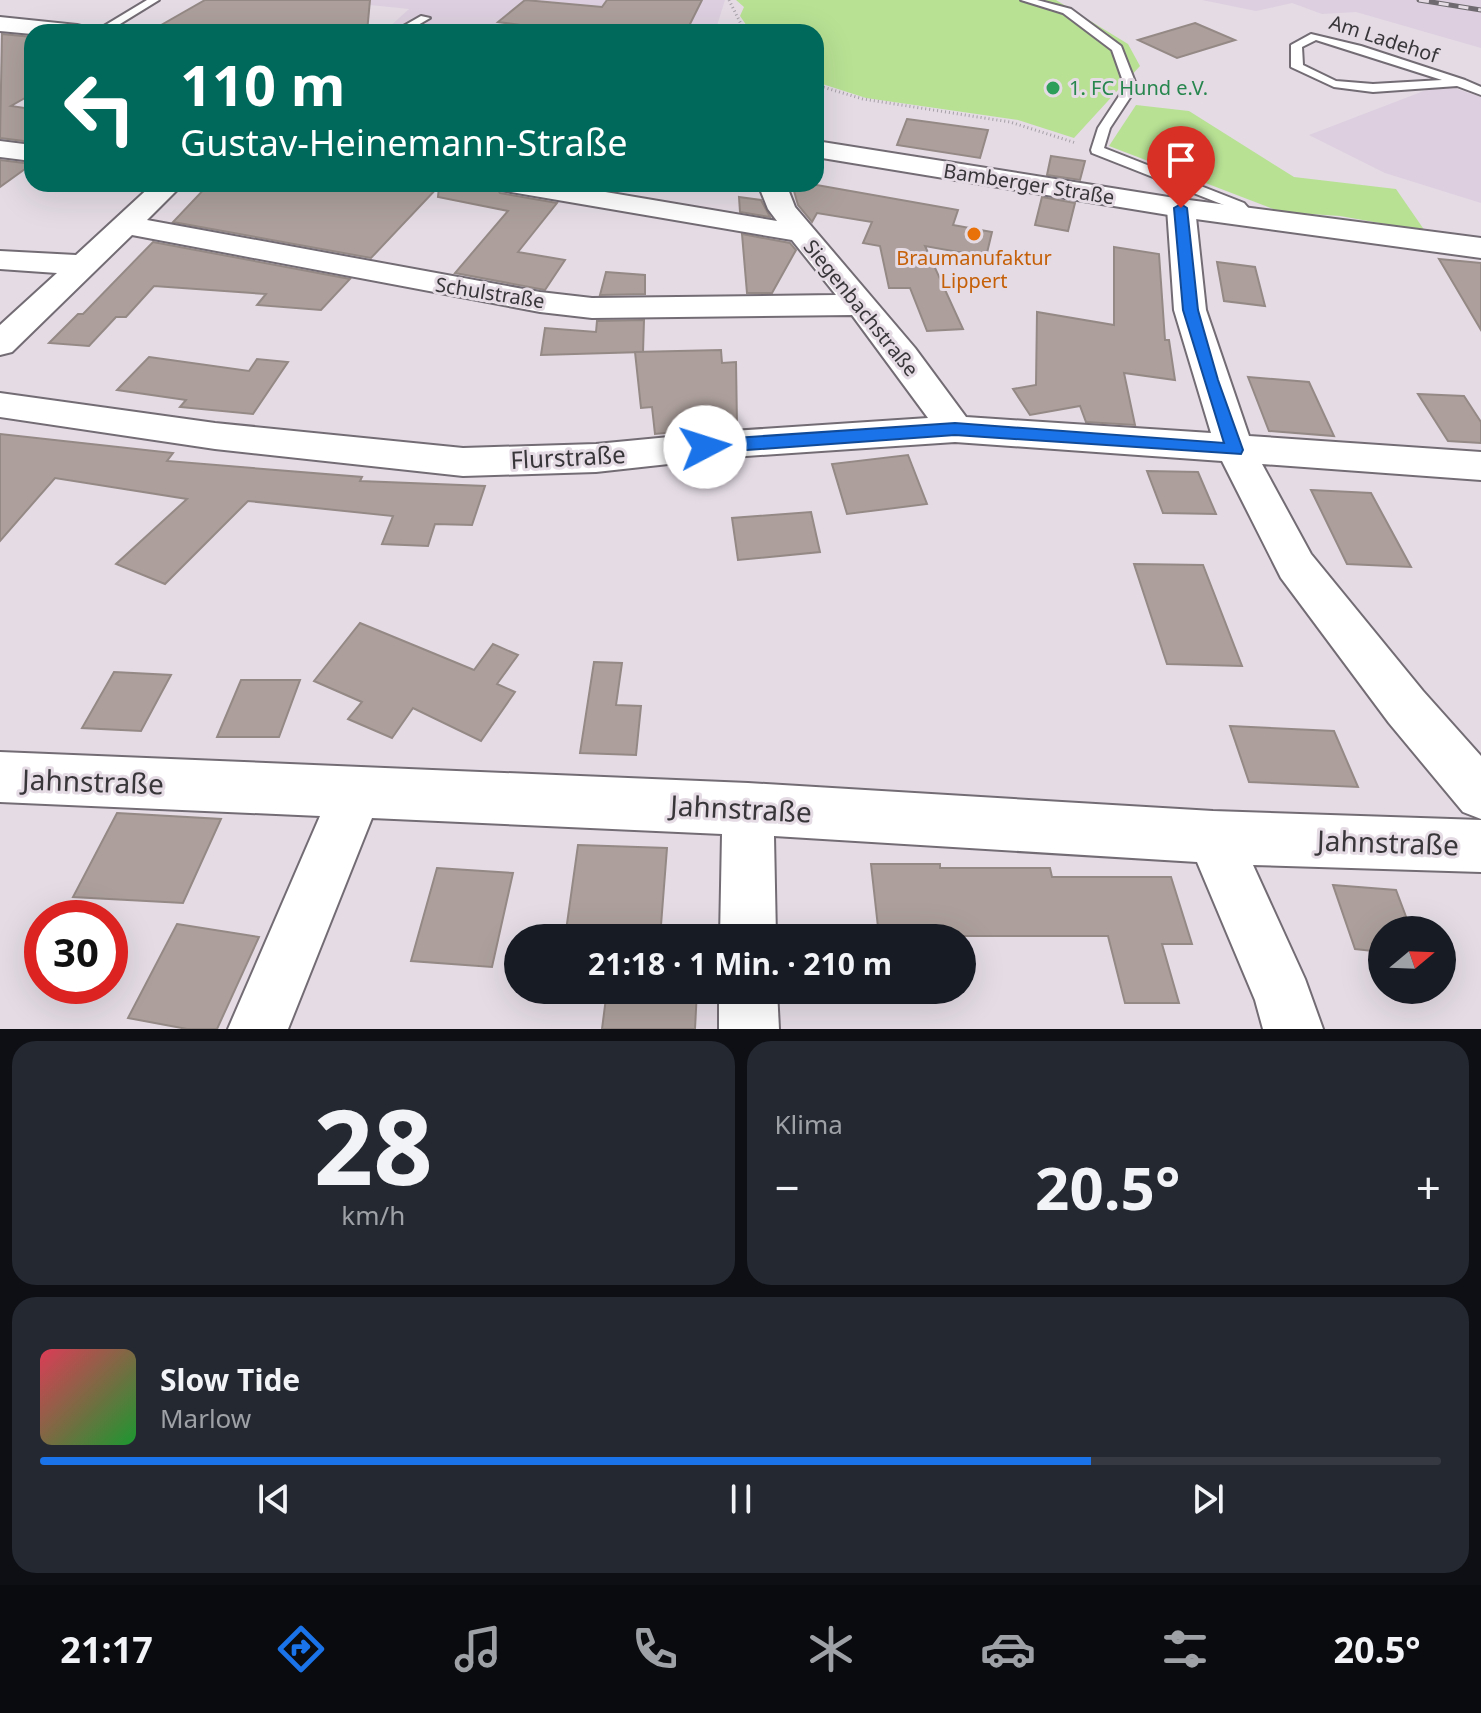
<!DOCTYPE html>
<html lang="de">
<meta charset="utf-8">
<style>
:root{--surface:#171b24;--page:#242831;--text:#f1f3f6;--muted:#9ea1a6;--line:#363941;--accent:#1a73e8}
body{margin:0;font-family:"Noto Sans",sans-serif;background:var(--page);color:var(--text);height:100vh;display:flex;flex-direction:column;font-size:30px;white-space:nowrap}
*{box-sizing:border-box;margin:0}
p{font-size:26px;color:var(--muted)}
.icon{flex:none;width:44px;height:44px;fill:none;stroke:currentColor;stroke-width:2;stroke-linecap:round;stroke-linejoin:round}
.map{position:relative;height:1029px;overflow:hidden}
.details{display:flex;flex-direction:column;gap:12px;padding:12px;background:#0d0f14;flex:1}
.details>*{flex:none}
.hud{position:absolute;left:24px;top:24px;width:800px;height:168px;border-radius:24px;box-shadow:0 8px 32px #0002;background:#00695c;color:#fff;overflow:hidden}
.needle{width:52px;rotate:71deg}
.tools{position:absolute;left:1368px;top:916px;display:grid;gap:16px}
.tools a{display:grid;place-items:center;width:88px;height:88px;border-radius:50%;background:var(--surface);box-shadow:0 8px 32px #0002;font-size:40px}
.speed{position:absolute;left:24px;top:900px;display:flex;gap:16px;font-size:40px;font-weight:700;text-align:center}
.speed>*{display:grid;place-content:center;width:104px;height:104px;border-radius:50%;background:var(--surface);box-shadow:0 8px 32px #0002;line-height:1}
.speed .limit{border:12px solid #d22;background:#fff;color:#111}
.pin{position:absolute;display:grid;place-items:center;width:68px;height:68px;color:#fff;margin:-82px -34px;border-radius:50% 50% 50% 0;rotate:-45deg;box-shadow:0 0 8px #0007}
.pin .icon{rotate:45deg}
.me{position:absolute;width:88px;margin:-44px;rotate:85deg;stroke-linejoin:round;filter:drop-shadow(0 0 6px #0008)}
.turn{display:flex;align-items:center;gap:28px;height:168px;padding:0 24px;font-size:36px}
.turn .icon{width:104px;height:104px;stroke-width:2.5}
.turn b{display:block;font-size:56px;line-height:68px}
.big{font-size:60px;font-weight:700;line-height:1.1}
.details .card{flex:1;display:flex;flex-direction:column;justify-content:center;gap:12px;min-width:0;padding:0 28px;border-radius:24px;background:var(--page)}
.details .dial{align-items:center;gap:0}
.dial b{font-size:104px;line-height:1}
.song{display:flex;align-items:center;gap:24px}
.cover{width:96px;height:96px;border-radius:12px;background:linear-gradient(135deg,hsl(350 70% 55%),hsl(130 70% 35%))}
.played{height:8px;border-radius:4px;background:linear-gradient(90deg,var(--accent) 75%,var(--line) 75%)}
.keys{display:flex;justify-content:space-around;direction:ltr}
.heat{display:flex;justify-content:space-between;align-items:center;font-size:44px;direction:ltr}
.details .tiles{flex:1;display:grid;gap:12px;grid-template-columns:1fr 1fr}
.card:last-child{grid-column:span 2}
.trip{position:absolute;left:504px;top:924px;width:472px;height:80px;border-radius:40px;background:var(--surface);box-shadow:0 8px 32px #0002;font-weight:700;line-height:80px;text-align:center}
.tab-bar{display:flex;height:128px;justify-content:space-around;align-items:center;background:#090b0e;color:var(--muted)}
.tab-bar .icon{width:56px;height:56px}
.tab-bar .active{color:var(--accent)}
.tab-bar b{font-size:36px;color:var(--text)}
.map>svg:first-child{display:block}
.built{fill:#ddcfdf}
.green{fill:#b8e194}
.building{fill:#ada09c;stroke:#958985;stroke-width:2}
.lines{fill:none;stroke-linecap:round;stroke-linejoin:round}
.lane-casing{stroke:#736c74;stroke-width:4}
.street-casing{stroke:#736c74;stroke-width:4}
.secondary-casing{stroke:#736c74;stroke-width:4}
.path{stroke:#a7a0a8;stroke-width:3;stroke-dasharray:1 3;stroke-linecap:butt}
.lane{fill:#fff;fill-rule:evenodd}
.street{fill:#fff;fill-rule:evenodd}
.secondary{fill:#fff;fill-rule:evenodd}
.rail-casing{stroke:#6e6a6f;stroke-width:5}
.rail{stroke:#e4dbe5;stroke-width:3;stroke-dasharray:10;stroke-linecap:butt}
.route{fill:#1a73e8;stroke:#114b97;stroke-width:2}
.leisure-dot{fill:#2e9e5b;stroke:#e4dbe5;stroke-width:3}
.food-dot{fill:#e8710a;stroke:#e4dbe5;stroke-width:3}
.labels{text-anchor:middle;stroke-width:6;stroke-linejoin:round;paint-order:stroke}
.far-street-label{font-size:20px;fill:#39363a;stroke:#e4dbe5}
.far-leisure-label{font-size:20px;fill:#27864d;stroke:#e4dbe5;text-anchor:start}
.far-food-label{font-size:20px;fill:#c56008;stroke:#e4dbe5}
.street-label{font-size:24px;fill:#39363a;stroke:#e4dbe5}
.near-street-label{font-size:28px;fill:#39363a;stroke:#e4dbe5}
</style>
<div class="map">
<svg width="1481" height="1029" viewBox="0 0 1481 1029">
<rect width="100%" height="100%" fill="#e4dbe5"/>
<!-- built -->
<g class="built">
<polygon points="321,0 725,0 715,32 410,32 387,29 409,9"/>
<polygon points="1202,0 1481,0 1481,48 1356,12 1322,14 1292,3 1256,11"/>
<polygon points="1442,84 1481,97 1481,203 1385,173 1309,135"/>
</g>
<!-- green -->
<g class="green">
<polygon points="736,0 1056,0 1128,44 1140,66 1074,138 1018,120 866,98 816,82 816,32 751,32 740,16 744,7"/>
<polygon points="1136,105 1189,111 1294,177 1396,189 1425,231 1340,216 1281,212 1109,146"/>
</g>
<!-- building -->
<g class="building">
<polygon points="205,0 370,0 367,32 149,32"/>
<polygon points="525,0 602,7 607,0 702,0 686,32 572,32 498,22"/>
<polygon points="1195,23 1235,40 1177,58 1138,40"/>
<polygon points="2,34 32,37 32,94 11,106 32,109 32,142 0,138"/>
<polygon points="907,119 988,130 980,158 897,145"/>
<polygon points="1051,156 1085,161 1080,180 1047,175"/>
<polygon points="0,160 32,164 0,187"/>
<polygon points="209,184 494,184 500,193 557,203 518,252 565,260 545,290 455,273 508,211 438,197 439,186 371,258 173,222"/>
<polygon points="792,184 811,184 958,210 953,225 992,232 986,257 925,246 963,329 927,331 910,288 889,288 880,246 863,243 872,222 817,213 812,222 798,205"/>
<polygon points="739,197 761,200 770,217 740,212"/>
<polygon points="1042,197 1075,203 1068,231 1035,225"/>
<polygon points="742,234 790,243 796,250 772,293 747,293"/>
<polygon points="153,242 350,279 321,310 257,305 266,294 154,286 126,317 116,317 89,346 49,343 78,314 83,314"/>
<polygon points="1114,247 1159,254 1165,340 1169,340 1175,380 1124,373 1135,425 1086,422 1080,406 1030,415 1013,389 1036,385 1037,312 1114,325"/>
<polygon points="1439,259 1481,263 1481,330"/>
<polygon points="1217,262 1255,267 1265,306 1224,301"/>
<polygon points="606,272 645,275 645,294 600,295"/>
<polygon points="644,320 643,352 541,355 545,328 596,332 597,321"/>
<polygon points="721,350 722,363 736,362 737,426 655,434 652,407 641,408 635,352"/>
<polygon points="149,357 249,371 257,359 288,362 253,414 180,407 186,400 117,390"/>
<polygon points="1248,377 1309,382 1334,436 1269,431"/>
<polygon points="1418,394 1464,396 1481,422 1481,443 1448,441"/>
<polygon points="0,434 173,453 167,461 362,477 360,481 485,486 472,525 435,524 428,546 382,544 393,516 248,501 165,584 116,564 187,499 55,478 0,541"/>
<polygon points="908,455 927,504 847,514 832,464"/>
<polygon points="1147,471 1198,472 1216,514 1163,513"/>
<polygon points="1311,490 1371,493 1411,567 1347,564"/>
<polygon points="811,512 820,552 738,560 732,518"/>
<polygon points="1134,564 1203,565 1242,666 1167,664"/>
<polygon points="360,623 474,670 493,644 518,655 497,684 515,692 481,741 413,708 392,738 348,719 362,702 314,681"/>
<polygon points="594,662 622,663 616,705 641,706 636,755 580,753"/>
<polygon points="114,672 171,675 141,731 82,728"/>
<polygon points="241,680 300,680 279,737 217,737"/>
<polygon points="1230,726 1334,731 1358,787 1249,782"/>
<polygon points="117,813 221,819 183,903 73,897"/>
<polygon points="578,845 667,848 660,938 565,938"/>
<polygon points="871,864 940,864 940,868 1050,868 1052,877 1171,877 1192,944 1162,944 1179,1003 1125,1003 1108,936 879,936"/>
<polygon points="437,868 513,873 492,967 411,961"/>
<polygon points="1333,885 1396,890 1411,930 1382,930 1382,952 1355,949"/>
<polygon points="177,924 259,937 217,1029 187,1029 128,1018"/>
<polygon points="607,990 697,990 695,1029 602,1029"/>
</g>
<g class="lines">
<defs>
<g id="lane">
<polygon points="147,0 159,0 107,32 94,32"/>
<polygon points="1021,0 1037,0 1071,9 1121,46 1137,87 1110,128 1104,148 1244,203 1256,217 1254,220 1244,220 1234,209 1092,153 1091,150 1098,128 1125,87 1112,50 1063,13"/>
<polygon points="421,16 430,18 406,32 393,32"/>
<path d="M 1311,34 L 1361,46 L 1465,80 L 1481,87 L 1481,95 L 1457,86 L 1373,92 L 1334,87 L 1291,67 L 1291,45 ZM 1316,40 L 1442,80 L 1373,84 L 1336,81 L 1303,65 L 1302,47 Z"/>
</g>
<g id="street">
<polygon points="0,141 32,145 32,161 0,157"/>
<polygon points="153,184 183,184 147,220 540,292 592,298 836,295 792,240 511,192 501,190 497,184 558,184 777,221 768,209 758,184 786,184 795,207 915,348 966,417 1211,433 1174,310 1167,208 1171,202 1181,200 1191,202 1195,208 1206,310 1249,436 1481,452 1481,480 1262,464 1311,554 1423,691 1481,756 1481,819 1463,812 1389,723 1281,578 1222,461 955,442 732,457 596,472 463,476 215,449 0,417 0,393 215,423 463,448 596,444 732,431 928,418 852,315 592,318 540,312 132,235 12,352 0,355 0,325 57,273 0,269 0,251 76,255"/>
<polygon points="0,752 748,783 1213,811 1481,820 1481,872 1253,865 1305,979 1323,1029 1263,1029 1255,1000 1197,862 774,836 776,938 720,938 722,834 372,818 288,1029 228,1029 320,816 0,802"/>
<polygon points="719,990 777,990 779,1029 719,1029"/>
</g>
<g id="secondary">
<polygon points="0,17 77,25 85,27 89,32 32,34 0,31"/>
<polygon points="816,141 1181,199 1481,238 1481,258 1181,217 816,157"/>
</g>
</defs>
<!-- lane casing -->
<use href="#lane" class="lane-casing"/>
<!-- street casing -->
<use href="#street" class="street-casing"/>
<!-- secondary casing -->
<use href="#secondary" class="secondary-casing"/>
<!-- path -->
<g class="path">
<polyline points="729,0 745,32"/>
<polyline points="816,85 863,99 1010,122 1076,143"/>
</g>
<!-- lane -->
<use href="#lane" class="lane"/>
<!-- street -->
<use href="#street" class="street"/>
<!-- secondary -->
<use href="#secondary" class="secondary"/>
<defs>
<polyline id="rail" points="1419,0 1481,10"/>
</defs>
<!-- rail casing -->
<use href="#rail" class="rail-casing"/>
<!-- rail -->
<use href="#rail" class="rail"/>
</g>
<!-- route -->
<polygon class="route" points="1181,204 1187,208 1198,310 1218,380 1243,450 1241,454 955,435 705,453 697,447 705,440 955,423 1224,443 1183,310 1174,208"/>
<!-- markers -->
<circle class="leisure-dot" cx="1053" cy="88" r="8"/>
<circle class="food-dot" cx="974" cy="234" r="8"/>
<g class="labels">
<!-- far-street labels -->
<g class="far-street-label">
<text transform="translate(1384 39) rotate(18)" y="7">Am Ladehof</text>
<text transform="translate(1029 184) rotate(9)" y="7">Bamberger Straße</text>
<text transform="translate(490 293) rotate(9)" y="7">Schulstraße</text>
<text transform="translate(861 308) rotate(51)" y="7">Siegenbachstraße</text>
</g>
<!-- far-leisure labels -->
<g class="far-leisure-label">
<text x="1069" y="95">1. FC Hund e.V.</text>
</g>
<!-- far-food labels -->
<g class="far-food-label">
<text x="974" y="265">Braumanufaktur<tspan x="974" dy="23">Lippert</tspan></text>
</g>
<!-- street labels -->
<g class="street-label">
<text transform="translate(568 458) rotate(-3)" y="8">Flurstraße</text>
</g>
<!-- near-street labels -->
<g class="near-street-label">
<text transform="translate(93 782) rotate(2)" y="10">Jahnstraße</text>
<text transform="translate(741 809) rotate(3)" y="10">Jahnstraße</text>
<text transform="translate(1388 843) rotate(2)" y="10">Jahnstraße</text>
</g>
</g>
</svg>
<div class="tools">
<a><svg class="needle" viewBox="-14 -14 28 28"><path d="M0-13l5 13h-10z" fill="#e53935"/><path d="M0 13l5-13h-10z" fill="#9ea1a6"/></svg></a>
</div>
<div class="speed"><div class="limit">30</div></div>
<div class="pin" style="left:1181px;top:208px;background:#d93025"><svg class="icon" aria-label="arrive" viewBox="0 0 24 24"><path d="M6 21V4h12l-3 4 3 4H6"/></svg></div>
<svg class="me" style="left:705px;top:447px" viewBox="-20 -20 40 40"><circle r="19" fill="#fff"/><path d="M0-13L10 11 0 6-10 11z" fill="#1a73e8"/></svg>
<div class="trip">21:18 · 1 Min. · 210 m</div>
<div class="hud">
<div class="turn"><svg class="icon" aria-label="left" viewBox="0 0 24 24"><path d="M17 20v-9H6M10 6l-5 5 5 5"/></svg><div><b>110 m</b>Gustav-Heinemann-Straße</div></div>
</div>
</div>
<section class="details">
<div class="tiles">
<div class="card dial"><b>28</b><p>km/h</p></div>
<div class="card"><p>Klima</p>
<div class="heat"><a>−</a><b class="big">20.5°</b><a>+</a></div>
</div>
<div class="card">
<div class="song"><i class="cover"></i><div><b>Slow Tide</b><p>Marlow</p></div></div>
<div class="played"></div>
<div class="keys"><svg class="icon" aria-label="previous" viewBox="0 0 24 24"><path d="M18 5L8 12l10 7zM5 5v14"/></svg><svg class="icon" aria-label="pause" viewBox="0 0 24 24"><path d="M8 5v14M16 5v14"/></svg><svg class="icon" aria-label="next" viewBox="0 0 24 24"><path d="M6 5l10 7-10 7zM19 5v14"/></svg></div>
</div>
</div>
</section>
<nav class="tab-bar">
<b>21:17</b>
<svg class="icon active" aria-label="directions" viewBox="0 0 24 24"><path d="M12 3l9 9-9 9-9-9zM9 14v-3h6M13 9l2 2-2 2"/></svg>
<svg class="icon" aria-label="music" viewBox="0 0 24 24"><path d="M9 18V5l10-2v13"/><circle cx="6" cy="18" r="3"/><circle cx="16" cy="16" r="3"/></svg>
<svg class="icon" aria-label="phone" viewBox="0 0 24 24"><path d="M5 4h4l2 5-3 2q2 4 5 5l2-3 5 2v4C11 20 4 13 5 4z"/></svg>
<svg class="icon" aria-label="climate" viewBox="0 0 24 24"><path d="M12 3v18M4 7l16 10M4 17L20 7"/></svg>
<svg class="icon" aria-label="car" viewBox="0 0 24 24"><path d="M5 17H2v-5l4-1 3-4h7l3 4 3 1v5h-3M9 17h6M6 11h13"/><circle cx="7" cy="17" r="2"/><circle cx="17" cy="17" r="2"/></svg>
<svg class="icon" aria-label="filters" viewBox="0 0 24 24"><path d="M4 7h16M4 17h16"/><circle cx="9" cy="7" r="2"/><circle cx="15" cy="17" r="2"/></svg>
<b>20.5°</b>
</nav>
